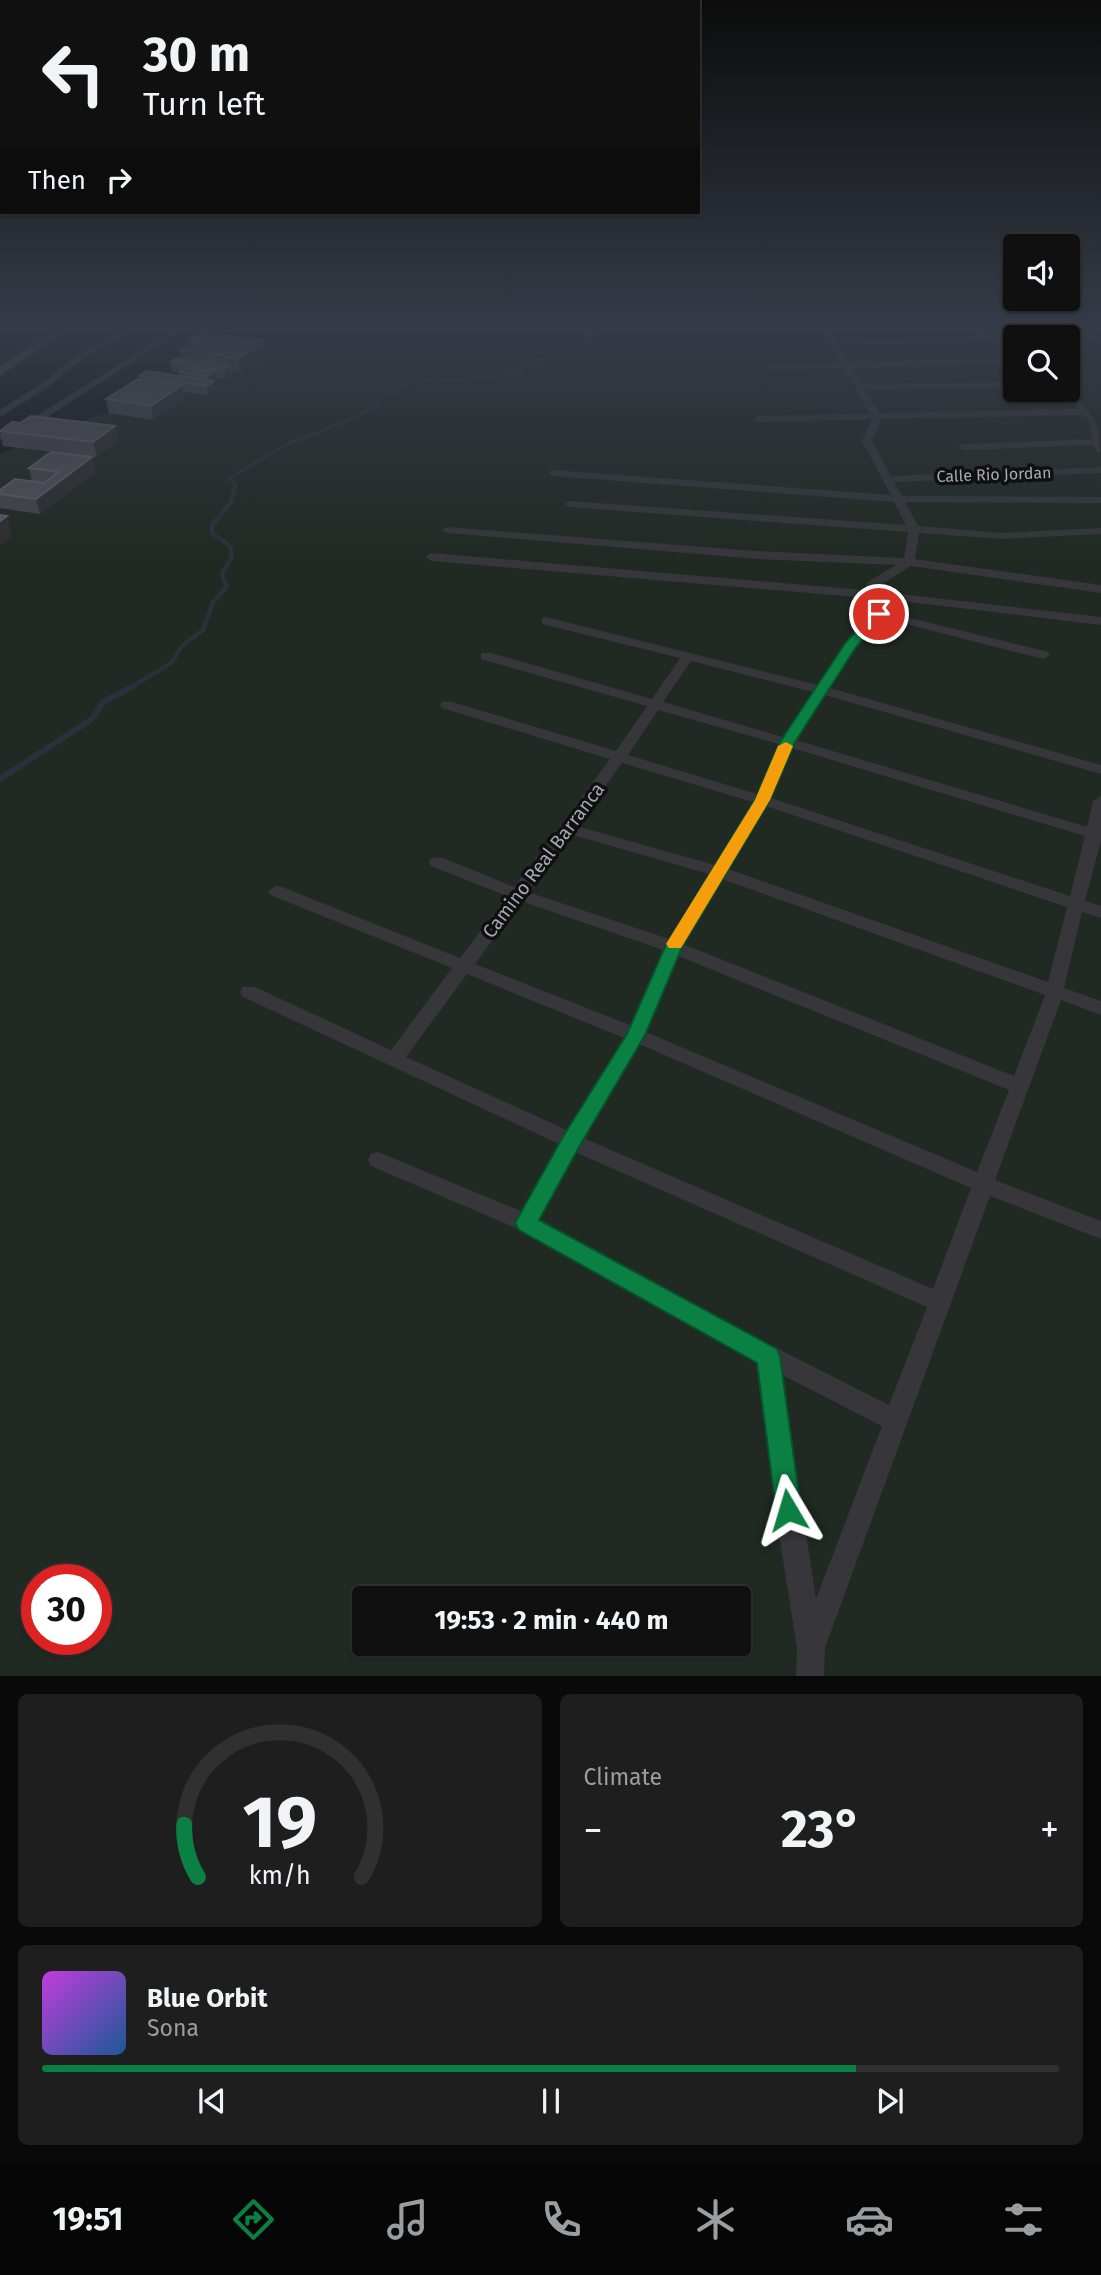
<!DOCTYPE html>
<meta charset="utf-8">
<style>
:root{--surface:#101010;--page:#1e1e1e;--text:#f1f3f6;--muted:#9c9d9f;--line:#303030;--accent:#0b8043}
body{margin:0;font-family:"Fira Sans",sans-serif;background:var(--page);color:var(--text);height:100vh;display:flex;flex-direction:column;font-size:26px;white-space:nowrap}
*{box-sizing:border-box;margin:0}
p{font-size:23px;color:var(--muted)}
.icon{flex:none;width:38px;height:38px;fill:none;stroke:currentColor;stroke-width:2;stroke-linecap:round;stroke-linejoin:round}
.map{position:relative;height:1676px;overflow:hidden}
.panel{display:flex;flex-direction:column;gap:18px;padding:18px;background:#090909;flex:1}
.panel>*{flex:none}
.banner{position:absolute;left:0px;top:0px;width:700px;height:214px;box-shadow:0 2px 5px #0004,0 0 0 2px var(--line);background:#101010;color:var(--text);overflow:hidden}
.buttons{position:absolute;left:1003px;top:234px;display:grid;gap:14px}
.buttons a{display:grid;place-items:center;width:77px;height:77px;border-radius:7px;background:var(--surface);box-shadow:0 2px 5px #0004,0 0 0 2px var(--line);font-size:35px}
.speed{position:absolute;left:21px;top:1564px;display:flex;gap:14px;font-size:35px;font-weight:700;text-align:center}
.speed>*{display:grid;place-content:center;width:91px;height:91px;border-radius:50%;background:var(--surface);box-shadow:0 2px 5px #0004,0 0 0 2px var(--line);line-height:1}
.speed .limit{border:10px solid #d22;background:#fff;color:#111}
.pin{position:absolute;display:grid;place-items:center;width:60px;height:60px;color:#fff;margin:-30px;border:4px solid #fff;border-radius:50%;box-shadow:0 2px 7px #0007}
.me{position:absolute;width:77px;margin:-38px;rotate:353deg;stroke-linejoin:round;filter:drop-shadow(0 0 5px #0008)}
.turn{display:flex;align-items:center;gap:24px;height:147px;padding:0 28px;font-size:32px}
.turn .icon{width:91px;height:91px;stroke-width:2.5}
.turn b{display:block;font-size:49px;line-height:60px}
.then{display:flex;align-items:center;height:66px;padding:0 28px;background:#0003;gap:14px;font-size:26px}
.big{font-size:52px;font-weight:700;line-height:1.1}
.panel .tile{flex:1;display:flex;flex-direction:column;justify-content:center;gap:10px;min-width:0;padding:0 24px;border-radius:10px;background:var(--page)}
.panel .dial{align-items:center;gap:0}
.dial svg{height:182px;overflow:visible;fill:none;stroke:var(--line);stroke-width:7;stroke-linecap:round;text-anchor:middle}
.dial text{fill:var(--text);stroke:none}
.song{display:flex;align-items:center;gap:21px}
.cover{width:84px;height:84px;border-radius:10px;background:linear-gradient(135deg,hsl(290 70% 55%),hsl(210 70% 35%))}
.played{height:7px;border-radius:4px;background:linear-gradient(90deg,var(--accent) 80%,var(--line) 80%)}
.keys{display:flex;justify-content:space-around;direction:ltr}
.heat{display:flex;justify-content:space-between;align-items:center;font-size:38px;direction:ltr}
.panel .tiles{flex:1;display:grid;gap:18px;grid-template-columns:1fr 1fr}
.tile:last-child{grid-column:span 2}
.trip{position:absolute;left:352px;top:1586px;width:399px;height:70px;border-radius:7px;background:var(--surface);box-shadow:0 2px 5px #0004,0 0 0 2px var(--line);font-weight:700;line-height:70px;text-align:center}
.menu{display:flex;height:112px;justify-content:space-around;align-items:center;background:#060606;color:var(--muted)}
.menu .icon{width:49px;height:49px}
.menu .active{color:var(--accent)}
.menu b{font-size:32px;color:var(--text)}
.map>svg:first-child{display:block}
.green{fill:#212923;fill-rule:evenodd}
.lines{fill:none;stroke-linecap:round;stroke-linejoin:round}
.stream-far2{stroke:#2b303a;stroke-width:3.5}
.stream-far1{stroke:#2b303a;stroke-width:4.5}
.stream{stroke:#2b303a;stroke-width:6}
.minor{fill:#36363b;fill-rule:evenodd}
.secondary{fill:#44444b;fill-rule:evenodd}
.wall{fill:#46464b}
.shaded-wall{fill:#2e2e31}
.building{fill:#515157;stroke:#5e5e66;stroke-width:2}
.route{fill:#0b8043;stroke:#07532c;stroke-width:2}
.slow{fill:#f59e0b}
.labels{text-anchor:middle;stroke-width:7;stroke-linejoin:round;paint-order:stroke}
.far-street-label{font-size:16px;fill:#a7a8b7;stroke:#101011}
.street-label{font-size:19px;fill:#a7a8b7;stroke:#101011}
</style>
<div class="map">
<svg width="1101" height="1677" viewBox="0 0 1101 1677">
<rect width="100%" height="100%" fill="#151516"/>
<!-- green -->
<path class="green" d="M 316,329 L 1042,329 L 1066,338 L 1015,338 L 1015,390 L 1068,390 L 1068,338 L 1101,345 L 1101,1676 L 0,1677 L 0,454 ZM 37,1580 L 96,1580 L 96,1640 L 37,1640 ZM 364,1598 L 738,1598 L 738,1643 L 364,1643 Z"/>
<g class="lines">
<!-- stream-far2 -->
<polyline class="stream-far2" points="235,488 236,484 229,478 287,444 347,421 376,406 377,399 411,383 428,379 457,380 514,374 534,361 556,356 584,343 586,337 600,329"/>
<!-- stream-far1 -->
<polyline class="stream-far1" points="128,689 171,663 182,646 203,630 213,602 227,587 222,574 232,556 230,546 212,533 212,525 231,502 235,486"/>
<!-- stream -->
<polyline class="stream" points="0,779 92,719 103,702 132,687"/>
<!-- minor -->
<g class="minor">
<polygon points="0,329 9,329 0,335"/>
<polygon points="125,329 134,329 81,360 51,385 0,417 0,410 45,381 75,356"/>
<polygon points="175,329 184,329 44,419 0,440 0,433 38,415"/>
<path d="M 822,329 L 830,329 L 837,341 L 978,336 L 975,333 L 979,330 L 1015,350 L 1015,357 L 986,341 L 840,346 L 850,362 L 1015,358 L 1015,364 L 853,368 L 863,384 L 1015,382 L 1015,388 L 866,390 L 880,413 L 1078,409 L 1058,390 L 1068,390 C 1090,411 1101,420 1100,453 L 1096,452 L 1094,445 L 963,450 L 958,447 L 963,444 L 1093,439 L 1088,419 L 1084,415 L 881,419 L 872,441 L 891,476 L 1101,467 L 1101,473 L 894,482 L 902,496 L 1101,497 L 1101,503 L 905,502 L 918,526 L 1003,533 L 1101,528 L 1101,534 L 1003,539 L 919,533 L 915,559 L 1101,585 L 1101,593 L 911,566 L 877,587 L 875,591 L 1101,617 L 1101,625 L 892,600 L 886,612 L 1048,652 L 1050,655 L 1043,659 L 882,618 L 856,647 L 830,688 L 1101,765 L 1101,774 L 825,695 L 796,740 L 1087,827 L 1093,801 L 1101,796 L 1101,841 L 1085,901 L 1101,906 L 1101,918 L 1082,912 L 1064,988 L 1101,1001 L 1101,1015 L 1061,1000 L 995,1180 L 1101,1221 L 1101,1239 L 990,1196 L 825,1648 L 824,1677 L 796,1677 L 797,1648 L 779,1535 L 757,1362 L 518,1229 L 371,1166 L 368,1160 L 371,1154 L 378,1152 L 521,1211 L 559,1144 L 243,997 L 240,992 L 243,987 L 255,987 L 391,1050 L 452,968 L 270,895 L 268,891 L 276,886 L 282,887 L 460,958 L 507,896 L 431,866 L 429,862 L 431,858 L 443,858 L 514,887 L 610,759 L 442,708 L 440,705 L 442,702 L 452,702 L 616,751 L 647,706 L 481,659 L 481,653 L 491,653 L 652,699 L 680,658 L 542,624 L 542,618 L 546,617 L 818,685 L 846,642 L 873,613 L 880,599 L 431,561 L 425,557 L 431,553 L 864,590 L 868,582 L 896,565 L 757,559 L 447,533 L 441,530 L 447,527 L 757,551 L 904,558 L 908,532 L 569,507 L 564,504 L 569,501 L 906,525 L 894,502 L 553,476 L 548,473 L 553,470 L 891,495 L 862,441 L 872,419 L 758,422 L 753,419 L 758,416 L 870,414 L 844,368 L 769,370 L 764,367 L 769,364 L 841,363 ZM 691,661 L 813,692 L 783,737 L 663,702 ZM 658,710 L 779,744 L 757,794 L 628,755 ZM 792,748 L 1085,836 L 1070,896 L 771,798 ZM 622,763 L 753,802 L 715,865 L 576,826 ZM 766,806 L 1067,907 L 1048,982 L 728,869 ZM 570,834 L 709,874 L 669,939 L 528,892 ZM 722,879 L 1045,995 L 1014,1076 L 683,944 ZM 521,901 L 663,950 L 630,1025 L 475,964 ZM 678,956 L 1009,1090 L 977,1172 L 646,1032 ZM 467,974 L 624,1038 L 567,1130 L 406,1057 ZM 639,1044 L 971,1188 L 933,1289 L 583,1138 ZM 575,1152 L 927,1307 L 889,1405 L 776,1348 L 539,1220 ZM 782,1375 L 882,1426 L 816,1599 Z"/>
<polygon points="1056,329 1068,329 1101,337 1101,343"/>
</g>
<!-- secondary -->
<polygon class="secondary" points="56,329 70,329 0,376 0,366"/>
</g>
<!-- wall -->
<g class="wall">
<polygon points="189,339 265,341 266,354 240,372 231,370 232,374 225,379 216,378 217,380 214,382 215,391 208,395 183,392 184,399 153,420 109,413 106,399 140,379 139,376 179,376 179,372 172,371 170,362 181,358 180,350 190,344"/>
<polygon points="0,430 118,440 97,457 3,446"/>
<polygon points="92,457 95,472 40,514 0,508 0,490 32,481 29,468"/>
</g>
<!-- shaded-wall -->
<g class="shaded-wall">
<polygon points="265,341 266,354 240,372 238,358"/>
<polygon points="230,365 232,374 225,379 223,370"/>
<polygon points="215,371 217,380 214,382 215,391 208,395 206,377"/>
<polygon points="182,385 184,399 153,420 151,406"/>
<polygon points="115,426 118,440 97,457 93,442"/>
<polygon points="92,457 95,472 40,514 36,499"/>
<polygon points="7,516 12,537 0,546 0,521"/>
</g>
<!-- building -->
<g class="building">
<polygon points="199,332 265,341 238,358 180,350 197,340 189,339"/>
<polygon points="177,358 230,365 223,370 170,362"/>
<polygon points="187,367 215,371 206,377 179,372"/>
<polygon points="147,371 214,381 206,386 139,376"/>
<polygon points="138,379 182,385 151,406 106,399"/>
<polygon points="31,416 115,426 93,442 0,431 12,422 20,423"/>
<polygon points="51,452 92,457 36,499 0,494 0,490 15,479 44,483 59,472 29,468"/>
<polygon points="0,515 7,516 0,521"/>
</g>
<!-- sky -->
<linearGradient id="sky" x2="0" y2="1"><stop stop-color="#0c0c0c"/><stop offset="0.58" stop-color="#353b47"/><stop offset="1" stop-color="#353b47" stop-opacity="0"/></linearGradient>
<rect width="1101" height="563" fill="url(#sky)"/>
<!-- route -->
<polygon class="route" points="879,610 886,614 856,647 795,742 770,800 682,947 645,1035 579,1147 539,1220 777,1349 780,1356 801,1510 797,1519 788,1522 779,1519 776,1510 757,1363 519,1230 515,1223 564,1135 627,1034 665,947 755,800 780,742 846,642 875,611"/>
<!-- slow -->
<polygon class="slow" points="786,742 793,746 770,800 681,948 669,948 666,944 755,800 778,746"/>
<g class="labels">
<!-- far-street labels -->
<g class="far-street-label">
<text transform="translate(994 474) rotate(-2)" y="6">Calle Rio Jordan</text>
</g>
<!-- street labels -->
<g class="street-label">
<text transform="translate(543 860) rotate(-53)" y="7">Camino Real Barranca</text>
</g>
</g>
</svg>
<div class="buttons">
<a><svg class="icon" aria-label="sound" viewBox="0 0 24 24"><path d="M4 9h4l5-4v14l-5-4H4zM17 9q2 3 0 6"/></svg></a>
<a><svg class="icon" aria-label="search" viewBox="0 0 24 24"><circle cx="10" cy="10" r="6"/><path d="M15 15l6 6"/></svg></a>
</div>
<div class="speed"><div class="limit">30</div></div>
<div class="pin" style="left:879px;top:614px;background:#d93025"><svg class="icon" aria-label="arrive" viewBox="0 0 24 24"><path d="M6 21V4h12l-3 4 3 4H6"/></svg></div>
<svg class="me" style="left:788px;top:1510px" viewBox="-20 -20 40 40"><path d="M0-17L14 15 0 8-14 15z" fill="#0b8043" stroke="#fff" stroke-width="4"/></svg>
<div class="trip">19:53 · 2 min · 440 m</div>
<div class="banner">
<div class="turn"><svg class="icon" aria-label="left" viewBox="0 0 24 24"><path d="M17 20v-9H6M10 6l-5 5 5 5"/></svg><div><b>30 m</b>Turn left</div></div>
<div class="then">Then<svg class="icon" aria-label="right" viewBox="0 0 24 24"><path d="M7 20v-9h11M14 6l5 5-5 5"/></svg></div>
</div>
</div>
<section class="panel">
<div class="tiles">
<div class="tile dial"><svg viewBox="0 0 100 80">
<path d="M14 69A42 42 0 1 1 86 69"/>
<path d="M14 69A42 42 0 0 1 8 46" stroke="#0b8043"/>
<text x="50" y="56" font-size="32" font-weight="700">19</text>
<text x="50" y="72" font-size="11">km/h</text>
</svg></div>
<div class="tile"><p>Climate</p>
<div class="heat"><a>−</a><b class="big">23°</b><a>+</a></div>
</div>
<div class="tile">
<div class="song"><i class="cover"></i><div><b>Blue Orbit</b><p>Sona</p></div></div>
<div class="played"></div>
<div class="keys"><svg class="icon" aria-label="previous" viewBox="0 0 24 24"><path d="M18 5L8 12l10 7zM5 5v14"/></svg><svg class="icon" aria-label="pause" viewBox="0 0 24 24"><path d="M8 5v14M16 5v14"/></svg><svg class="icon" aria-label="next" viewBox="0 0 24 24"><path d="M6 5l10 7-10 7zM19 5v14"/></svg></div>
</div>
</div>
</section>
<nav class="menu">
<b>19:51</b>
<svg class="icon active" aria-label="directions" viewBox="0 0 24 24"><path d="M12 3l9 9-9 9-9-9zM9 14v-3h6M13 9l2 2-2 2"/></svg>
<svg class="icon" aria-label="music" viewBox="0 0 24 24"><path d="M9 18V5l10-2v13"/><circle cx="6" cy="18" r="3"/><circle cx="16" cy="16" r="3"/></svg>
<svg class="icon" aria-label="phone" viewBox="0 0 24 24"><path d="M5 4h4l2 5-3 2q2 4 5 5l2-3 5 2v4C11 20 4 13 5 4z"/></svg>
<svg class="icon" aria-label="climate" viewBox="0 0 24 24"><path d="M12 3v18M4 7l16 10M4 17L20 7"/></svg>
<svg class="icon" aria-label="car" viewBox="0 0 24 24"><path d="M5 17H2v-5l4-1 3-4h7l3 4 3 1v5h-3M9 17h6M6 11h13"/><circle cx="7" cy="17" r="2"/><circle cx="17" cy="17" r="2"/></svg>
<svg class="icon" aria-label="filters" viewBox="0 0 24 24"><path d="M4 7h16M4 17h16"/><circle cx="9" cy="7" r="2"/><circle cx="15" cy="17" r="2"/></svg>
</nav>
